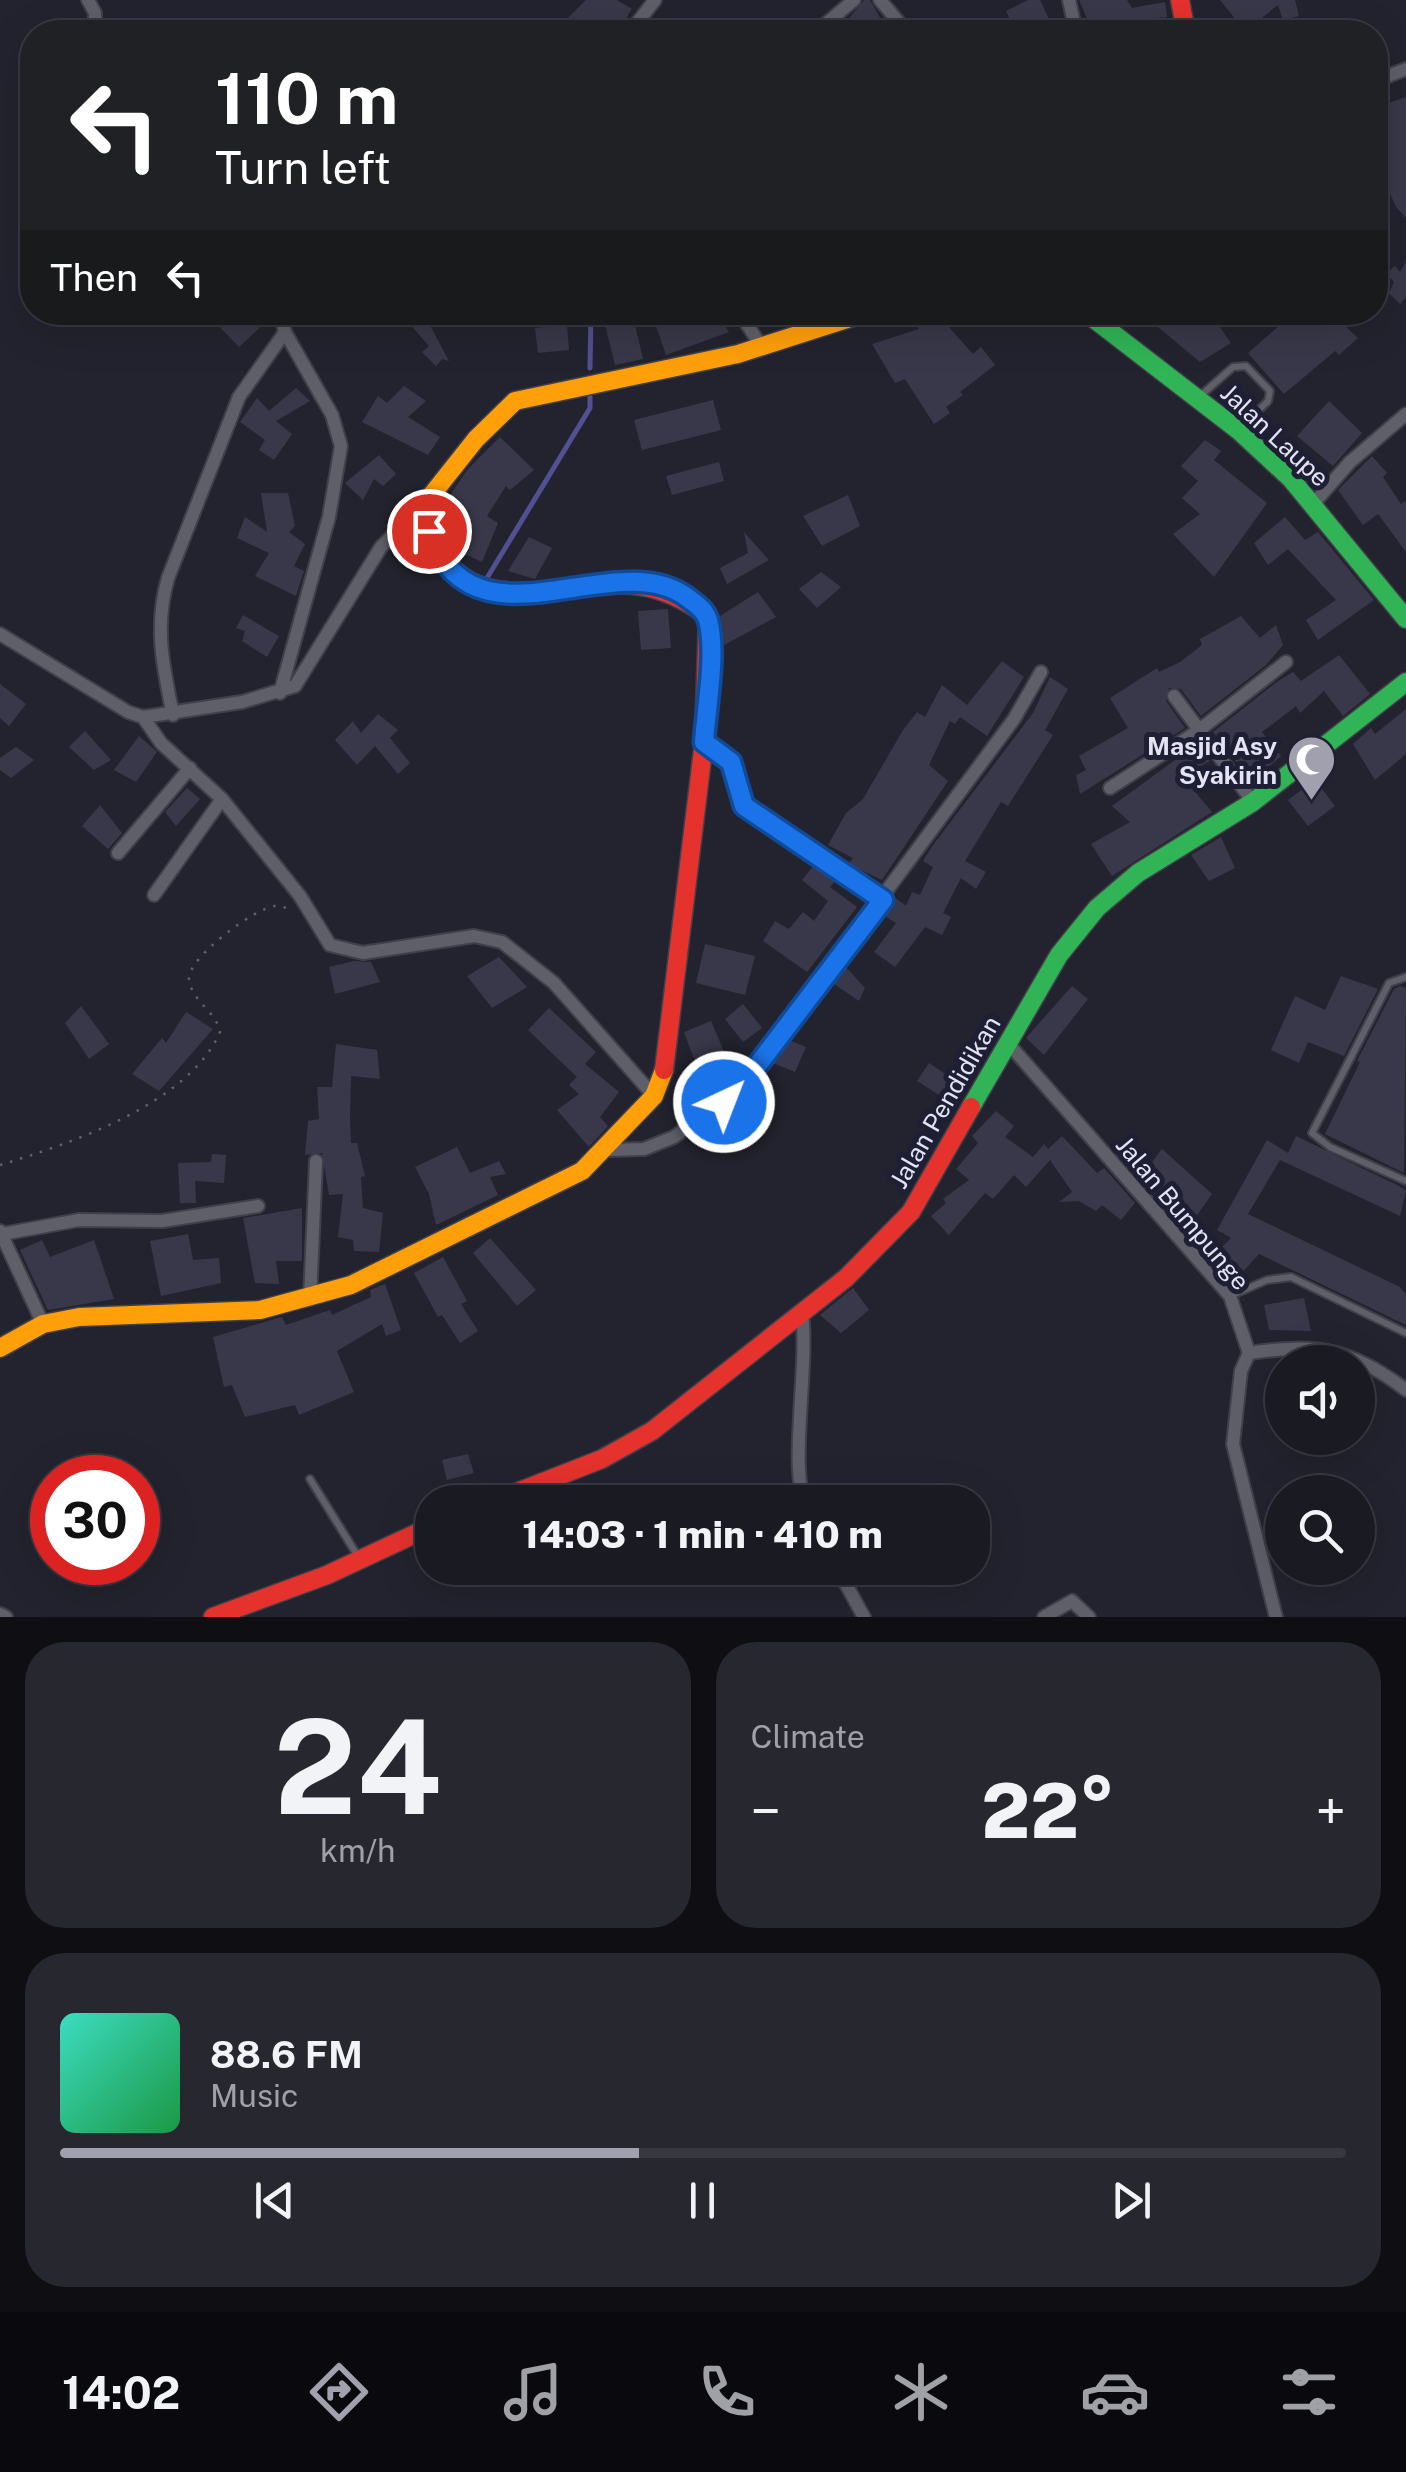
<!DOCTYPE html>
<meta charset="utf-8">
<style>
:root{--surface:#1a1a23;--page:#272730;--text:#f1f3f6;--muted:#9fa1a6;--line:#383841;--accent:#a0a0ae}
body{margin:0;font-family:"Public Sans",sans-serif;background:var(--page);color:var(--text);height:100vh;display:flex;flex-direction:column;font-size:38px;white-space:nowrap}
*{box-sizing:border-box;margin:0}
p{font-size:32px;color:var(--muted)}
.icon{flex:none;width:55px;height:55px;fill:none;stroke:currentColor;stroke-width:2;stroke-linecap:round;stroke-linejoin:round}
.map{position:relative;height:1617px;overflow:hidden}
.drawer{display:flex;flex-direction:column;gap:25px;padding:25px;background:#0e0e13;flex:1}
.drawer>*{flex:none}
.top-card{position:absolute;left:20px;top:20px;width:1368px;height:305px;border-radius:40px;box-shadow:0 10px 40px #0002,0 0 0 2px var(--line);background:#202124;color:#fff;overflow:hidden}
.buttons{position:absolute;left:1265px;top:1345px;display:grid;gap:20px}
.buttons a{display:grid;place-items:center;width:110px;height:110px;border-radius:50%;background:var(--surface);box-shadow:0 10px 40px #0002,0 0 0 2px var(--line);font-size:50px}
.speed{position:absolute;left:30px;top:1455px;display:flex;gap:20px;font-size:50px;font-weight:700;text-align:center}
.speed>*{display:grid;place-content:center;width:130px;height:130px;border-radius:50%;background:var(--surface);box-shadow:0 10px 40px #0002,0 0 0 2px var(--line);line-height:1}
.speed .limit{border:15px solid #d22;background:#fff;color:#111}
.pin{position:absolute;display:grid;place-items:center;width:85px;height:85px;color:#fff;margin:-42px;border:5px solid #fff;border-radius:50%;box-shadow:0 2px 10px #0007}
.me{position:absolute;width:110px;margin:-55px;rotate:43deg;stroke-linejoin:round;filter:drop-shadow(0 0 8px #0008)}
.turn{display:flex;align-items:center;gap:35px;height:210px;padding:0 30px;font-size:45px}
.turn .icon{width:130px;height:130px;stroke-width:2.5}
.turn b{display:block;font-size:70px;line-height:85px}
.then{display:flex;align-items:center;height:95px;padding:0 30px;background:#0003;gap:20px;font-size:38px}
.big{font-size:75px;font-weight:800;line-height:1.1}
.drawer .card{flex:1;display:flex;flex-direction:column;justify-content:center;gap:15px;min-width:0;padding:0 35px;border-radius:40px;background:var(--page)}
.drawer .dial{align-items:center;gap:0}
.dial b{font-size:130px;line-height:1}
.song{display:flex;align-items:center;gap:30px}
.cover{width:120px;height:120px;border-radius:15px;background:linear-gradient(135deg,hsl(170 70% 55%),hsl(140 70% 35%))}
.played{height:10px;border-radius:5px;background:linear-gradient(90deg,var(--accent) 45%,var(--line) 45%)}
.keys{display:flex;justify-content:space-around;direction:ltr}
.heat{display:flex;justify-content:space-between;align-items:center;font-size:55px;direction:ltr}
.drawer .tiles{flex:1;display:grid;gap:25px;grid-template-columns:1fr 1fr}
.card:last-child{grid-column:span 2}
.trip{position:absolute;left:415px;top:1485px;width:575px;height:100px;border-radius:40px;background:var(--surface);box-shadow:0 10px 40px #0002,0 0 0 2px var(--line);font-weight:800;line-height:100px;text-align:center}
.menu{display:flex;height:160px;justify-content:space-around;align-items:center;background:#0a0a0e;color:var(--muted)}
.menu .icon{width:70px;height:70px}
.menu .on{color:var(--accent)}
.menu b{font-size:45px;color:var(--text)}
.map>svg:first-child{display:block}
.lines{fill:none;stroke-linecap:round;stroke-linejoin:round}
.stream{stroke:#524f92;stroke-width:5}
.building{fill:#39384a}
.lane-casing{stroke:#40404a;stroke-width:10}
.street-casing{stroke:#40404a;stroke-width:16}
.fast-casing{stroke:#40404a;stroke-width:21}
.slow-casing{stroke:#40404a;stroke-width:21}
.jam-casing{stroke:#40404a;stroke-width:21}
.path{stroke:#60606a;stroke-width:2.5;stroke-dasharray:2.5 8;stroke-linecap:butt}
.lane{stroke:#5f5f6a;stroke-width:6}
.street{stroke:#5f5f6a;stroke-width:12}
.fast{stroke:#30b455;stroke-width:18}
.slow{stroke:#ff9f0a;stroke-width:18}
.jam{stroke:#e5322d;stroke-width:18}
.route-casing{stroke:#114b97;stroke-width:25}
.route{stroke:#1a73e8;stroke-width:18}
.labels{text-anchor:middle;stroke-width:10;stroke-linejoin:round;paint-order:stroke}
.street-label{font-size:25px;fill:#e3e3f3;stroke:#1e1e34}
.poi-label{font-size:25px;font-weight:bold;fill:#e3e3f3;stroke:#1e1e34;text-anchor:end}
</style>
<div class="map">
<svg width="1406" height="1617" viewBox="0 0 1406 1617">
<rect width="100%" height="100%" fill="#23232f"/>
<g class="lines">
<!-- stream -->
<g class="stream">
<polyline points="590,368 591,312"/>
<polyline points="487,578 590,408 590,397"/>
</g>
</g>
<!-- building -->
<g class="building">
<polygon points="586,0 617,0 632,9 617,32 554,32"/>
<polygon points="864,0 870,0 888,32 835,32 854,21 850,17"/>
<polygon points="1028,0 1040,0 1049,19 1016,32 1006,11"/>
<polygon points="1079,0 1127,0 1132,8 1165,2 1167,17 1147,19 1152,32 1093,32"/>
<polygon points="1220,0 1295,0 1299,16 1283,20 1278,5 1245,31"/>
<polygon points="1406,97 1406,218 1396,207 1375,161 1375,108"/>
<polygon points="1406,261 1406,297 1400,304 1389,293 1394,282 1386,273 1395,266 1400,272"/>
<polygon points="205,312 258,312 267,321 239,347"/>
<polygon points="399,312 423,312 449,361 442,359 436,366 422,352 429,346"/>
<polygon points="602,312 632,312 643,359 615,365"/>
<polygon points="651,312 716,312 729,332 666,355"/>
<polygon points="1161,312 1225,312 1217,323 1231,343 1200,362 1153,323"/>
<polygon points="1295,312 1363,312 1344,325 1358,338 1339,355 1335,351 1284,394 1248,353"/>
<polygon points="936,313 973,354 981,347 995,365 960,392 963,395 946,407 950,413 934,424 905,379 895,383 872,344 919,329 917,325"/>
<polygon points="567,325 569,350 538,353 535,328"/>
<polygon points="404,386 426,401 408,417 440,437 428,455 362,422 378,396 387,403"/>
<polygon points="296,388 310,401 276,421 292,434 274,460 259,450 265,440 240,422 257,398 269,411"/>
<polygon points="713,400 721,430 642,450 634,420"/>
<polygon points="1329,401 1362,433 1333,466 1297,436"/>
<polygon points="500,437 534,470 510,490 506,486 487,516 498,523 482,562 452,548 448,521 441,508 468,469"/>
<polygon points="1205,440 1221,451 1214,460 1267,503 1214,577 1173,534 1200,514 1182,498 1198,481 1181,466"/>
<polygon points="379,455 396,474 383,486 374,479 363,500 345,483"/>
<polygon points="1372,456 1387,473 1383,477 1401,504 1406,501 1406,552 1378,514 1363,525 1338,490"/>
<polygon points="719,462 724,481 672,495 666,476"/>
<polygon points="261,493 288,493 295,526 289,532 305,544 294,566 304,571 296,596 255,576 269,553 237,538 245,517 267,532"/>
<polygon points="848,495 860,526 822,546 803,516"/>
<polygon points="1285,517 1305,540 1318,532 1374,600 1318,640 1306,620 1336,600 1288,549 1268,565 1254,543"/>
<polygon points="744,532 769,560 727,584 720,568 748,553"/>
<polygon points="529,537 552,548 535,579 508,571"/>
<polygon points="821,572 841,587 817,608 799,589"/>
<polygon points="758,592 776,617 724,645 720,616"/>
<polygon points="668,609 671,648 641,650 638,611"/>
<polygon points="243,615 279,636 267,657 242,641 245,631 236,628"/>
<polygon points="1241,616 1260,638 1276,625 1283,645 1266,665 1201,716 1181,689 1169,688 1166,701 1185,728 1080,794 1076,775 1086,770 1079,756 1128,728 1110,698 1157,668 1159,672 1180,662 1202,645 1200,639"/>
<polygon points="1339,655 1370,694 1343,716 1324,691 1300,713 1296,706 1262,732 1281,756 1252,782 1213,732 1278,681 1293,672 1301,681"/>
<polygon points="1002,661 1024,677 987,736 960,717 955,724 950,721 929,765 948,781 882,880 848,864 853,858 828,845 846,813 863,799 903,730 917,712 925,717 942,685 967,705"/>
<polygon points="1050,677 1068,689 1045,730 1053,735 1008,806 1001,802 965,861 986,872 976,889 961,878 943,913 951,917 942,935 925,927 895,967 874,952 896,923 883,915 894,897 906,906 912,892 920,895 933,867 923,861 933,845 1033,713"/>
<polygon points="0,684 26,704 9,726 0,718"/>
<polygon points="1406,709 1406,754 1375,780 1353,744 1371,728 1375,734"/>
<polygon points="378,714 398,730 390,738 410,763 398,774 375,746 357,765 335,740 353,721 361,733"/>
<polygon points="85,731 111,760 94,770 69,747"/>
<polygon points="139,736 157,752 136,782 114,770"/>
<polygon points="1197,744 1210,761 1199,767 1203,778 1187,782 1212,812 1112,876 1091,844 1130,822 1112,806"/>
<polygon points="16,747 34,760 11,778 0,770 0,758"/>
<polygon points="1315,780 1335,806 1308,826 1288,800"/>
<polygon points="187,788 200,799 176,826 165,812"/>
<polygon points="100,805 122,833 108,849 82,826"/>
<polygon points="1221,837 1235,868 1209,881 1191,855"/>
<polygon points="814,865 835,881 830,887 857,907 807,972 763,941 775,921 789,929 803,912 814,921 828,901 802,880"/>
<polygon points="705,944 755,956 745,995 696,983"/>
<polygon points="499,957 527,987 492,1008 467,976"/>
<polygon points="354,961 371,962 380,982 335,994 329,967"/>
<polygon points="844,965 865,988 859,1001 831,982"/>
<polygon points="1341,976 1378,989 1344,1056 1308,1042 1299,1063 1271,1050 1295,996 1325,1010"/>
<polygon points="1072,986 1088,999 1044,1055 1026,1038"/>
<polygon points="1400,986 1406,988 1404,1173 1325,1134 1360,1062 1357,1061 1394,989"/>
<polygon points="743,1004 762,1028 743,1042 725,1019"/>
<polygon points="81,1006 109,1044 89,1059 65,1023"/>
<polygon points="549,1008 596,1052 585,1064 619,1092 600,1117 608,1126 589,1147 557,1110 579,1094 569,1085 577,1077 528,1030"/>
<polygon points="186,1012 213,1029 159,1091 132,1074 162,1038 166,1043"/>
<polygon points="711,1021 729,1063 700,1075 684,1032"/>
<polygon points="789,1040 806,1047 795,1072 773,1063"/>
<polygon points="336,1044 377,1050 380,1079 351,1076 350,1117 351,1143 357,1143 365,1176 361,1177 363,1208 383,1213 379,1252 354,1251 353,1240 338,1237 343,1194 329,1195 322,1153 305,1155 308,1121 319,1119 317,1087 332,1087"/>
<polygon points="929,1063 953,1079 944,1098 917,1081"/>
<polygon points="996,1111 1014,1126 1005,1137 1033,1157 1044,1144 1048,1149 1062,1136 1097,1173 1104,1168 1135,1203 1121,1220 1102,1205 1096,1211 1079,1201 1059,1202 1072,1192 1050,1160 1026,1187 1014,1175 993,1199 985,1193 949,1235 931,1216 946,1203 943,1199 969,1180 956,1169 978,1143 972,1136"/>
<polygon points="1296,1136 1399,1186 1406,1191 1400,1216 1280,1160 1248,1214 1400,1287 1406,1294 1406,1325 1259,1254 1241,1274 1217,1252 1231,1238 1217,1230 1267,1140 1288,1153"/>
<polygon points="457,1147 470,1173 499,1161 506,1174 490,1177 498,1195 436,1225 429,1194 415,1167"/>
<polygon points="1162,1149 1212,1194 1195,1218 1164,1196 1160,1201 1140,1178"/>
<polygon points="212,1154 226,1155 224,1183 195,1181 196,1203 180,1203 178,1163 211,1162"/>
<polygon points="302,1208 302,1261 276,1261 279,1284 255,1283 243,1218"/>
<polygon points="188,1234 193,1260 219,1258 221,1283 161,1296 150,1241"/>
<polygon points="490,1238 536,1290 517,1306 473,1253"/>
<polygon points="42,1240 50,1257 94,1240 114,1299 48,1310 20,1250"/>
<polygon points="443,1257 467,1301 461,1304 478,1331 460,1343 442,1315 438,1317 414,1273"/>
<polygon points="385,1284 401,1330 386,1336 382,1324 337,1351 354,1392 299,1415 295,1405 245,1417 232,1385 224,1387 213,1337 282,1317 286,1325 330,1310 332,1315 371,1297 370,1290"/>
<polygon points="853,1288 869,1310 841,1333 820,1315"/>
<polygon points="1304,1298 1311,1331 1269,1330 1264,1305"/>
<polygon points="468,1454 474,1473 447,1480 442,1460"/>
</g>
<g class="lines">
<defs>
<g id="lane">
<polyline points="1199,397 1233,367 1246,366 1270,391 1268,401 1241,428"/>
<polyline points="1406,977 1389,983 1312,1133 1330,1147 1406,1181"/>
<polyline points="1230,1296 1267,1280 1291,1277 1406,1333"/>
<polyline points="310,1479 359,1558"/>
</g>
<g id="street">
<polyline points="88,0 95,13 95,32"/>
<polyline points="880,0 907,32"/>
<polyline points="1069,0 1076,32"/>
<polyline points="630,32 655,0"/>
<polyline points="816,32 854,0"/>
<polyline points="1375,81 1406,69"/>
<polyline points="739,312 761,346"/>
<polyline points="1313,504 1350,462 1406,414"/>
<polyline points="0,634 128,712 143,717 242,702 295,686 381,547 426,502"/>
<polyline points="280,693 329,517 341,446 332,415 285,332 280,312"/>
<polyline points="1174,696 1253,802"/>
<path d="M 173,715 C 163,667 154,626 168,578 L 239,397 L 285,332"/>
<polyline points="143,717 161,743 222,799 300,896 330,945 363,953 474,936 502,942 554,983 654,1096"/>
<polyline points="704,742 728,757 744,806 883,900"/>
<polyline points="1110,788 1198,731 1286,662"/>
<polyline points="118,853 190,768"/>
<polyline points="154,895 222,799"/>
<polyline points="1007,1042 1230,1296 1249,1353 1241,1371 1233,1444 1276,1617"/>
<polyline points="607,1150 644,1149 674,1137 741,1087 1014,719 1041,672"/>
<polyline points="0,1231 43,1324"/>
<polyline points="2,1234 79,1220 162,1221 258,1206"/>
<polyline points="310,1299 316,1161"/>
<path d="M 802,1314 C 809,1363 789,1468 805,1502"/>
<path d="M 1249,1353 C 1316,1343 1351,1348 1406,1390"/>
<polyline points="837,1568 864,1617"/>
<polyline points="0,1614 6,1617"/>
<polyline points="1044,1617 1072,1601 1089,1617"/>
</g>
<g id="fast">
<polyline points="1085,312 1238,430 1291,479 1406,619"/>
<polyline points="971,1107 1059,955 1097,908 1138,873 1253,802 1406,682"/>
</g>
<g id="slow">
<path d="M 557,590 C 515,595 467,595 442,555 C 433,541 431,518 426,502 L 476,439 L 515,401 L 738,354 L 869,312"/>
<polyline points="0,1348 43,1324 79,1317 260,1310 351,1285 582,1171 654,1096 664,1070"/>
</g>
<g id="jam">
<polyline points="1180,0 1186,32"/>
<path d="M 557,590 C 622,583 652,576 708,616 L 704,742 L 664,1070"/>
<polyline points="492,1502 602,1459 652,1431 846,1278 911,1212 971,1107"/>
<polyline points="213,1617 327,1575 432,1526"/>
</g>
</defs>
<!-- lane casing -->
<use href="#lane" class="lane-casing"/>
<!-- street casing -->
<use href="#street" class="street-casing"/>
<!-- fast casing -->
<use href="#fast" class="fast-casing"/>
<!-- slow casing -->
<use href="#slow" class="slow-casing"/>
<!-- jam casing -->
<use href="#jam" class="jam-casing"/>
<!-- path -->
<path class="path" d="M 0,1165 C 69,1144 189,1104 220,1032 C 217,1012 191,1001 189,979 C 187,959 254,908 275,906 C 281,906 286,908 291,909"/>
<!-- lane -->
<use href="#lane" class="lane"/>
<!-- street -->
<use href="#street" class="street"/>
<!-- fast -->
<use href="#fast" class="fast"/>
<!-- slow -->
<use href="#slow" class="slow"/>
<!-- jam -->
<use href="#jam" class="jam"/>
</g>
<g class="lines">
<defs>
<path id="route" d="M 429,531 C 473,659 615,542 688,598 C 696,604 705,610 708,620 C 717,652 706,709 704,742 L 731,762 L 744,806 L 883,900 L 741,1087 L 724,1102"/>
</defs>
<!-- route casing -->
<use href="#route" class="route-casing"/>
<!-- route -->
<use href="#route" class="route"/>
</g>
<!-- icons -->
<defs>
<symbol id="mosque-pin" viewBox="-11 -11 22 30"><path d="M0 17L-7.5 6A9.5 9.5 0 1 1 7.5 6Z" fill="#a0a0ae" stroke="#1e1e34"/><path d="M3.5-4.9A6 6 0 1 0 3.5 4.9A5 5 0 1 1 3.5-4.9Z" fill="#fff"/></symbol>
</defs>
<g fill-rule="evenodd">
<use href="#mosque-pin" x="1284" y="732" width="55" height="75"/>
</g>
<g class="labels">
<!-- street labels -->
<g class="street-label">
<text transform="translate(1275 435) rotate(43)" y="9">Jalan Laupe</text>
<text transform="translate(945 1102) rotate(-60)" y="9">Jalan Pendidikan</text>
<text transform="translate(1183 1213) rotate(50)" y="9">Jalan Bumpunge</text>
</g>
<!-- poi labels -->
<g class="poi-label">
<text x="1277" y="755">Masjid Asy<tspan x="1277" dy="29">Syakirin</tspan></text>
</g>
</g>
</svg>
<div class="buttons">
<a><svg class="icon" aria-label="sound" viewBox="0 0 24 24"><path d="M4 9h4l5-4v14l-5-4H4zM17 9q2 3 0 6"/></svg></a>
<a><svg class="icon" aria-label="search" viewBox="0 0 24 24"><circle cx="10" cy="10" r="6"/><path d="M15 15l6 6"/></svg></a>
</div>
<div class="speed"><div class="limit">30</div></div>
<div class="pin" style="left:429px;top:531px;background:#d93025"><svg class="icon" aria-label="arrive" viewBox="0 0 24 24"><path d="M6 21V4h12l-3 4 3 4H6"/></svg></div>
<svg class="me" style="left:724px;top:1102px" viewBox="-20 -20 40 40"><circle r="17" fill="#1a73e8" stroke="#fff" stroke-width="3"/><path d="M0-11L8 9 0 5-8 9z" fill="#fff"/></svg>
<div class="trip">14:03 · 1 min · 410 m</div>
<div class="top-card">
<div class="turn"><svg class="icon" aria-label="left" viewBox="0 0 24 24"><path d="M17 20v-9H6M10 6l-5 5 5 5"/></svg><div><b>110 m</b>Turn left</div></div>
<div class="then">Then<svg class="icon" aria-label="left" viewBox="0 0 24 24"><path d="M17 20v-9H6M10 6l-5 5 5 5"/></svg></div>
</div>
</div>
<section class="drawer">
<div class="tiles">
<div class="card dial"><b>24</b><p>km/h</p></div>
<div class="card"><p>Climate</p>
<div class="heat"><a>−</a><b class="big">22°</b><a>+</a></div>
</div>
<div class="card">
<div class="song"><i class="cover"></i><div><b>88.6 FM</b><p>Music</p></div></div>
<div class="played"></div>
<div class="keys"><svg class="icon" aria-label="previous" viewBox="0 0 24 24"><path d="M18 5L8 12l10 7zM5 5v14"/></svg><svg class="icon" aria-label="pause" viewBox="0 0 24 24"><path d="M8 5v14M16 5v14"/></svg><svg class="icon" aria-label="next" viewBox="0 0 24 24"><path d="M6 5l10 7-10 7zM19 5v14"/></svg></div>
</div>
</div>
</section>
<nav class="menu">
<b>14:02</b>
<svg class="icon on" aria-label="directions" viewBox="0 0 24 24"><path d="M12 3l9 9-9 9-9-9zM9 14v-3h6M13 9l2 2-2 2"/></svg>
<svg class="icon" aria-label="music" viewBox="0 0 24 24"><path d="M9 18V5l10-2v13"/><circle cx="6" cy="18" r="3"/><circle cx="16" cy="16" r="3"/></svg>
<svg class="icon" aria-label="phone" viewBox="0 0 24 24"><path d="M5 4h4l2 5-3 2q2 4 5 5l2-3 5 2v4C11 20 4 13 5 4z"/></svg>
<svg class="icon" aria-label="climate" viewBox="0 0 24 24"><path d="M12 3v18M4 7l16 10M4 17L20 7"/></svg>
<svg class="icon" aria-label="car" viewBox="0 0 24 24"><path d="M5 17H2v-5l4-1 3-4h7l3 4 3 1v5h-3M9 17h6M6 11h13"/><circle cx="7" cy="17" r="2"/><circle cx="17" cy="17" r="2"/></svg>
<svg class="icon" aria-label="filters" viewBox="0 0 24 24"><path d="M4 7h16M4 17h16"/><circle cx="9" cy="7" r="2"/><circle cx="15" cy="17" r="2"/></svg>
</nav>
